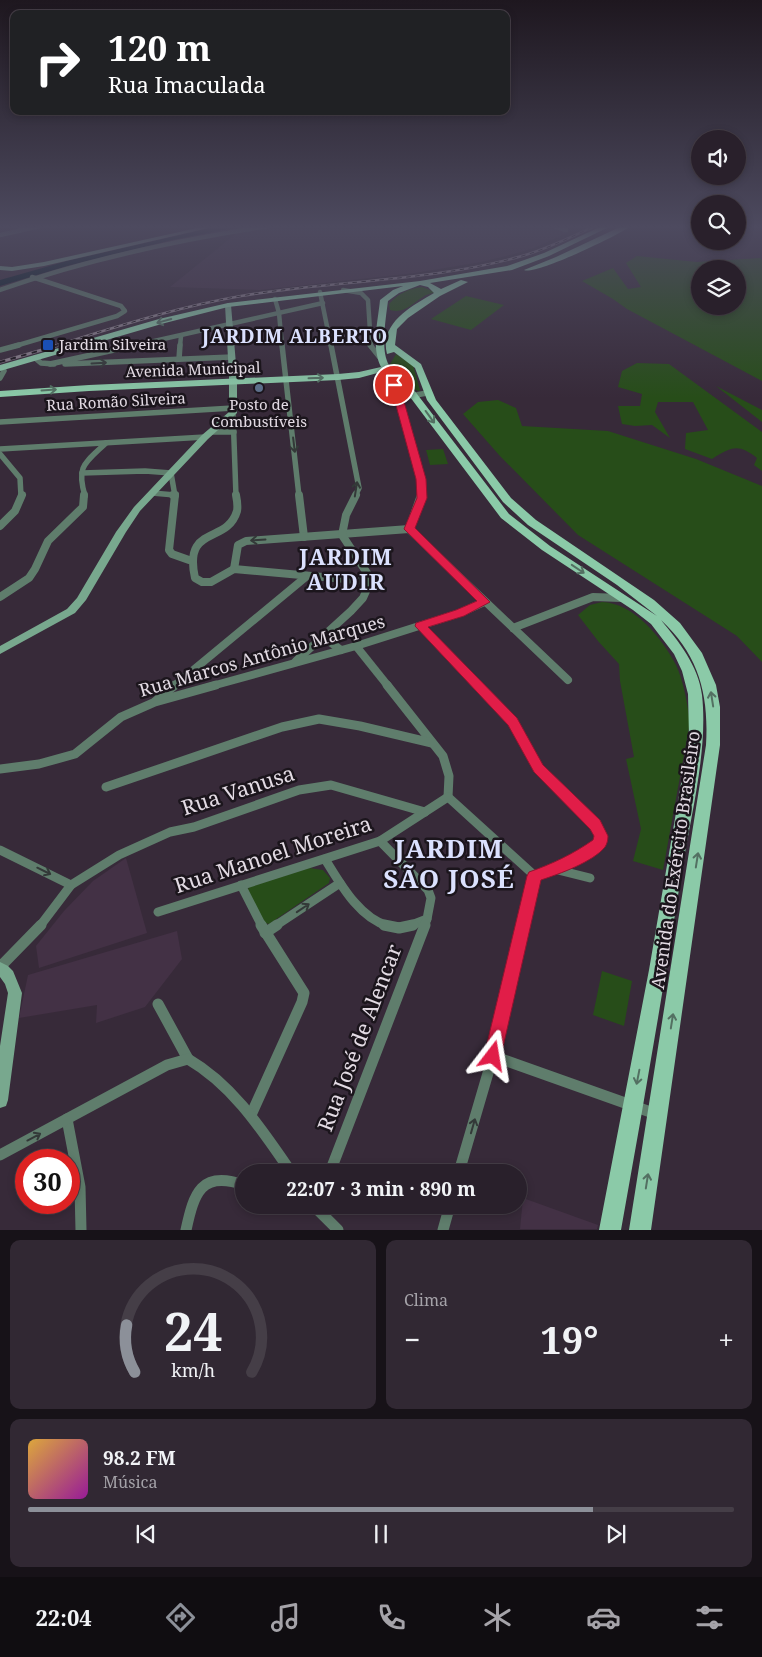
<!DOCTYPE html>
<html lang="pt">
<meta charset="utf-8">
<style>
:root{--surface:#29202b;--page:#312833;--text:#f1f3f6;--muted:#a5a3a9;--line:#453e47;--accent:#8c9099}
body{margin:0;font-family:"Noto Serif",serif;background:var(--page);color:var(--text);height:100vh;display:flex;flex-direction:column;font-size:19px;white-space:nowrap}
*{box-sizing:border-box;margin:0}
p{font-size:16px;color:var(--muted)}
.icon{flex:none;width:28px;height:28px;fill:none;stroke:currentColor;stroke-width:2;stroke-linecap:round;stroke-linejoin:round}
.map{position:relative;height:1230px;overflow:hidden}
.drawer{display:flex;flex-direction:column;gap:10px;padding:10px;background:#171218;flex:1}
.drawer>*{flex:none}
.hud{position:absolute;left:10px;top:10px;width:500px;height:105px;border-radius:10px;box-shadow:0 2px 8px #0003,0 0 0 1px var(--line);background:#202124;color:#fff;overflow:hidden}
.buttons{position:absolute;left:691px;top:130px;display:grid;gap:10px}
.buttons a{display:grid;place-items:center;width:55px;height:55px;border-radius:50%;background:var(--surface);box-shadow:0 2px 8px #0003,0 0 0 1px var(--line);font-size:25px}
.speed{position:absolute;left:15px;top:1149px;display:flex;gap:10px;font-size:25px;font-weight:700;text-align:center}
.speed>*{display:grid;place-content:center;width:65px;height:65px;border-radius:50%;background:var(--surface);box-shadow:0 2px 8px #0003,0 0 0 1px var(--line);line-height:1}
.speed .limit{border:8px solid #d22;background:#fff;color:#111}
.pin{position:absolute;display:grid;place-items:center;width:42px;height:42px;color:#fff;margin:-21px;border:2px solid #fff;border-radius:50%;box-shadow:0 1px 5px #0007}
.me{position:absolute;width:55px;margin:-28px;rotate:14deg;stroke-linejoin:round;filter:drop-shadow(0 0 4px #0008)}
.turn{display:flex;align-items:center;gap:18px;height:105px;padding:0 15px;font-size:22px}
.turn .icon{width:65px;height:65px;stroke-width:2.5}
.turn b{display:block;font-size:35px;line-height:42px}
.big{font-size:38px;font-weight:700;line-height:1.1}
.drawer .tile{flex:1;display:flex;flex-direction:column;justify-content:center;gap:8px;min-width:0;padding:0 18px;border-radius:10px;background:var(--page)}
.drawer .dial{align-items:center;gap:0}
.dial svg{height:130px;overflow:visible;fill:none;stroke:var(--line);stroke-width:7;stroke-linecap:round;text-anchor:middle}
.dial text{fill:var(--text);stroke:none}
.song{display:flex;align-items:center;gap:15px}
.cover{width:60px;height:60px;border-radius:8px;background:linear-gradient(135deg,hsl(40 70% 55%),hsl(300 70% 35%))}
.played{height:5px;border-radius:2px;background:linear-gradient(90deg,var(--accent) 80%,var(--line) 80%)}
.keys{display:flex;justify-content:space-around;direction:ltr}
.heat{display:flex;justify-content:space-between;align-items:center;font-size:28px;direction:ltr}
.drawer .tiles{flex:1;display:grid;gap:10px;grid-template-columns:1fr 1fr}
.tile:last-child{grid-column:span 2}
.trip{position:absolute;left:235px;top:1164px;width:292px;height:50px;border-radius:25px;background:var(--surface);box-shadow:0 2px 8px #0003,0 0 0 1px var(--line);font-weight:700;line-height:50px;text-align:center}
.menu{display:flex;height:80px;justify-content:space-around;align-items:center;background:#100d11;color:var(--muted)}
.menu .icon{width:35px;height:35px}
.menu .current{color:var(--accent)}
.menu b{font-size:22px;color:var(--text)}
.map>svg:first-child{display:block}
.built{fill:#433145}
.green{fill:#274d19;fill-rule:evenodd}
.lines{fill:none;stroke-linecap:round;stroke-linejoin:round}
.river{fill:#001722;fill-rule:evenodd}
.street-far4{stroke:#5f7d6c;stroke-width:4.5}
.street-far3{stroke:#5f7d6c;stroke-width:5.5}
.street-far2{stroke:#5f7d6c;stroke-width:8}
.street-far1{stroke:#5f7d6c;stroke-width:9}
.street{stroke:#5f7d6c;stroke-width:11}
.secondary{fill:#78a88e;fill-rule:evenodd}
.primary{fill:#8bcaa8;fill-rule:evenodd}
.rail-far1-casing{stroke:#897e8a;stroke-width:2.5}
.rail-casing{stroke:#897e8a;stroke-width:3}
.rail-far1{stroke:#1b151c;stroke-width:1;stroke-dasharray:4.5;stroke-linecap:butt}
.rail{stroke:#1b151c;stroke-width:2;stroke-dasharray:5.5;stroke-linecap:butt}
.oneway{stroke:#537062}
.oneway2{stroke:#333938}
.route{fill:#e11d48;stroke:#92132f}
.transit-dot{fill:#1a4fb4;stroke:#1b151c;stroke-width:2}
.service-dot{fill:#5c6f8a;stroke:#1b151c;stroke-width:2}
.labels{text-anchor:middle;stroke-width:5;stroke-linejoin:round;paint-order:stroke}
.far-poi-label{font-size:15px;fill:#e3dbe4;stroke:#1b151c;text-anchor:start}
.far-street-label{font-size:15px;fill:#e3dbe4;stroke:#1b151c}
.street-label{font-size:18px;fill:#e3dbe4;stroke:#1b151c}
.far-district-label{font-size:19px;font-weight:bold;letter-spacing:1px;fill:#dbe1fe;stroke:#1b151c}
.near-street-label{font-size:21px;fill:#e3dbe4;stroke:#1b151c}
.district-label{font-size:22px;font-weight:bold;letter-spacing:1px;fill:#dbe1fe;stroke:#1b151c}
.near-district-label{font-size:26px;font-weight:bold;letter-spacing:1px;fill:#dbe1fe;stroke:#1b151c}
</style>
<div class="map">
<svg width="762" height="1230" viewBox="0 0 762 1230">
<rect width="100%" height="100%" fill="#372a39"/>
<!-- built -->
<g class="built">
<polygon points="279,226 548,226 569,232 534,248 514,254 481,262 415,273 260,290 170,287 238,232"/>
<polygon points="126,858 147,933 39,968 36,946 64,911 93,881"/>
<polygon points="177,931 182,959 145,1007 96,1023 97,1005 19,1018 28,975"/>
<polygon points="523,1198 598,1225 597,1229 520,1229"/>
</g>
<!-- green -->
<g class="green">
<path d="M 637,256 L 697,262 L 760,258 L 762,260 L 762,381 L 627,309 L 613,299 L 582,281 L 613,268 L 628,289 L 641,287 L 626,263 ZM 700,269 L 738,269 L 738,306 L 700,306 Z"/>
<path d="M 422,287 L 435,292 C 431,294 426,294 423,297 C 411,304 405,314 390,310 L 389,304 C 399,293 408,289 422,287 Z"/>
<polygon points="466,296 504,305 471,330 431,319"/>
<polygon points="396,354 413,365 420,390 419,391 415,390 408,379 392,370 389,366"/>
<path d="M 637,363 L 669,364 L 762,432 L 762,471 L 754,465 L 757,458 C 738,443 731,447 712,459 L 685,449 L 686,433 L 708,430 L 693,402 L 658,402 L 655,412 L 670,438 L 652,425 L 635,426 L 622,424 L 618,406 L 640,406 L 642,394 L 618,387 L 622,371 Z"/>
<polygon points="716,386 762,410 762,422"/>
<polygon points="498,400 516,408 522,426 608,431 696,459 762,486 762,662 737,636 578,535 499,455 463,414 478,402"/>
<polygon points="443,449 448,464 430,465 426,450"/>
<path d="M 602,602 C 634,603 662,638 676,665 C 684,682 687,703 690,722 L 663,870 L 633,861 L 641,829 L 626,759 L 634,757 L 620,681 L 619,664 L 598,641 L 578,615 L 590,605 Z"/>
<polygon points="309,868 323,870 330,878 329,883 269,924 265,923 247,891 249,887"/>
<polygon points="602,971 632,981 624,1026 593,1015"/>
</g>
<g class="lines">
<!-- river -->
<polygon class="river" points="219,226 242,226 172,240 67,266 0,286 0,280 67,261"/>
<!-- street-far4 -->
<g class="street-far4">
<polyline points="553,226 566,230"/>
<polyline points="0,235 40,226"/>
<path d="M 0,290 C 88,259 177,240 269,226"/>
<polyline points="343,290 361,293 368,300 371,346"/>
<polyline points="320,292 331,346"/>
<polyline points="275,299 279,313 282,346"/>
<polyline points="15,346 117,316 125,311 121,306 32,277"/>
<polyline points="132,346 323,303"/>
<polyline points="180,346 181,336"/>
</g>
<!-- street-far3 -->
<g class="street-far3">
<polyline points="282,345 299,496"/>
<polyline points="331,345 359,488 355,496"/>
<polyline points="370,345 382,360"/>
<polyline points="0,350 19,345"/>
<polyline points="35,358 41,363 54,364"/>
<polyline points="179,359 180,345"/>
<polyline points="50,364 137,345"/>
<polyline points="65,364 232,357"/>
<polyline points="0,378 4,371"/>
<polyline points="401,379 394,388 399,398 421,479 420,496"/>
<polyline points="399,398 427,393"/>
<polyline points="233,413 236,496"/>
<polyline points="0,422 233,408"/>
<polyline points="211,432 234,432"/>
<polyline points="0,449 205,437"/>
<polyline points="0,454 20,478 21,496"/>
<polyline points="82,473 145,471 171,473 175,496"/>
<polyline points="152,493 175,495"/>
<path d="M 85,496 C 76,466 85,463 106,443"/>
</g>
<!-- street-far2 -->
<g class="street-far2">
<polyline points="173,495 175,495"/>
<polyline points="175,495 169,550 172,554 189,560"/>
<path d="M 236,495 C 237,500 238,506 237,511 C 227,545 183,524 195,578 L 202,582 L 211,582 L 234,569 L 367,581"/>
<polyline points="299,495 304,537"/>
<polyline points="421,495 409,529 568,680"/>
<polyline points="0,526 15,511 22,495"/>
<polyline points="234,569 238,545 246,541 409,529"/>
<polyline points="0,597 29,578 35,569 48,541 83,507 84,495"/>
<polyline points="421,626 478,686"/>
<polyline points="513,628 593,597 621,598"/>
<polyline points="323,637 341,650"/>
<polyline points="356,646 388,686"/>
<polyline points="296,661 351,611 363,598 367,589 367,573 342,535 346,515 356,495"/>
<polyline points="174,686 307,576"/>
<polyline points="212,686 356,646 460,613 484,602"/>
</g>
<!-- street-far1 -->
<g class="street-far1">
<polyline points="387,685 443,756 449,776 448,797"/>
<polyline points="477,685 512,722 539,768 599,830 601,836 600,843 569,862 535,876"/>
<polyline points="156,701 175,685"/>
<polyline points="0,769 39,764 75,754 121,717 155,702 216,685"/>
<polyline points="106,787 282,727 319,719 360,726 432,743"/>
<polyline points="448,797 535,876"/>
<polyline points="380,841 428,890 431,898 427,919 409,926"/>
<polyline points="0,850 71,885 40,926"/>
<path d="M 325,859 C 340,883 359,918 388,926"/>
<polyline points="554,869 590,878"/>
<polyline points="71,885 119,855 170,832 194,827 299,790 331,785 425,812"/>
<polyline points="241,885 262,926"/>
<polyline points="158,912 380,841 448,797"/>
<polyline points="275,926 340,883"/>
<polyline points="424,926 427,919"/>
<polyline points="523,926 535,876"/>
</g>
<!-- street -->
<g class="street">
<polyline points="384,925 399,928 413,925"/>
<polyline points="265,933 277,925"/>
<polyline points="0,967 41,925"/>
<polyline points="158,1004 188,1059"/>
<polyline points="493,1056 656,1114"/>
<polyline points="251,1115 302,1002 304,993 261,925"/>
<polyline points="67,1119 80,1187 81,1230"/>
<path d="M 0,1155 L 167,1065 L 188,1059 C 233,1085 262,1130 291,1172"/>
<polyline points="330,1172 425,925"/>
<polyline points="459,1172 493,1056 524,925"/>
<polyline points="297,1205 317,1209 338,1230"/>
<path d="M 186,1230 C 194,1193 201,1170 244,1185"/>
<polyline points="443,1230 450,1205"/>
</g>
<!-- secondary -->
<g class="secondary">
<polygon points="206,226 217,226 44,266 12,271 0,270 0,266 12,267 44,262"/>
<polygon points="228,303 231,305 237,376 237,413 208,439 140,511 126,532 86,600 75,613 0,654 0,646 67,609 77,598 116,532 134,507 202,435 229,412 229,376 225,305"/>
<polygon points="0,962 8,966 13,971 22,993 8,1100 6,1106 0,1108 0,1046 8,993 5,984 0,977"/>
</g>
<!-- primary -->
<g class="primary">
<path d="M 602,226 L 611,226 L 549,256 L 512,270 L 430,283 L 441,289 L 461,280 L 468,282 L 440,296 L 408,318 L 397,329 L 395,345 L 421,364 L 436,400 L 511,498 L 536,520 L 654,600 L 680,623 L 702,653 L 716,685 L 720,707 L 720,745 L 651,1230 L 629,1230 L 706,745 C 709,695 699,655 661,620 C 679,642 698,665 702,695 C 708,748 692,811 683,864 C 664,986 643,1108 621,1230 L 599,1230 L 649,970 L 689,737 L 688,694 L 682,671 L 674,654 L 651,624 L 633,610 L 542,550 L 501,518 L 398,381 L 385,371 L 359,378 L 338,380 L 89,391 L 0,397 L 0,391 L 89,385 L 338,374 L 359,372 L 381,367 C 371,347 378,321 380,300 L 393,290 L 403,286 L 228,307 L 165,323 L 0,371 L 0,365 L 159,319 L 228,303 L 420,281 L 507,266 L 544,253 ZM 420,285 L 428,287 L 434,293 C 412,306 379,323 387,354 L 394,352 L 415,368 L 427,400 L 503,502 L 528,525 L 617,585 L 657,616 L 550,546 L 509,514 L 404,377 C 399,373 392,370 389,365 C 380,351 386,317 388,301 L 399,293 Z"/>
<path d="M 622,226 L 631,226 C 619,235 534,276 524,270 L 556,257 Z"/>
</g>
<defs>
<path id="rail-far1" d="M 54,346 C 116,327 177,307 241,296 C 334,280 430,282 522,256 C 547,249 571,237 595,226"/>
<polyline id="rail" points="0,362 59,345"/>
</defs>
<!-- rail-far1 casing -->
<use href="#rail-far1" class="rail-far1-casing"/>
<!-- rail casing -->
<use href="#rail" class="rail-casing"/>
<!-- rail-far1 -->
<use href="#rail-far1" class="rail-far1"/>
<!-- rail -->
<use href="#rail" class="rail"/>
</g>
<!-- one-way arrows -->
<defs><path id="oneway-shaft" d="M-6 0H5M1.5-3L5.5 0L1.5 3" fill="none" stroke-width="1.6" stroke-linecap="round" stroke-linejoin="round" transform="scale(1.25)"/></defs>
<g class="oneway">
<use href="#oneway-shaft" transform="translate(164 321) rotate(165)"/>
<use href="#oneway-shaft" transform="translate(316 378) rotate(-2)"/>
<use href="#oneway-shaft" transform="translate(49 390) rotate(-4)"/>
<use href="#oneway-shaft" transform="translate(430 417) rotate(54)"/>
<use href="#oneway-shaft" transform="translate(578 569) rotate(34)"/>
<use href="#oneway-shaft" transform="translate(712 699) rotate(-99)"/>
<use href="#oneway-shaft" transform="translate(697 860) rotate(-81)"/>
<use href="#oneway-shaft" transform="translate(672 1021) rotate(-81)"/>
<use href="#oneway-shaft" transform="translate(638 1077) rotate(101)"/>
<use href="#oneway-shaft" transform="translate(647 1181) rotate(-81)"/>
</g>
<g class="oneway2">
<use href="#oneway-shaft" transform="translate(99 363) rotate(-3)"/>
<use href="#oneway-shaft" transform="translate(294 445) rotate(83)"/>
<use href="#oneway-shaft" transform="translate(356 489) rotate(-81)"/>
<use href="#oneway-shaft" transform="translate(258 540) rotate(176)"/>
<use href="#oneway-shaft" transform="translate(44 871) rotate(26)"/>
<use href="#oneway-shaft" transform="translate(303 908) rotate(-34)"/>
<use href="#oneway-shaft" transform="translate(473 1126) rotate(-74)"/>
<use href="#oneway-shaft" transform="translate(34 1137) rotate(-28)"/>
</g>
<!-- sky -->
<linearGradient id="sky" x2="0" y2="1"><stop stop-color="#1e171f"/><stop offset="0.57" stop-color="#4d4a5f"/><stop offset="1" stop-color="#4d4a5f" stop-opacity="0"/></linearGradient>
<rect width="762" height="398" fill="url(#sky)"/>
<!-- route -->
<path class="route" d="M 394,382 L 399,385 L 398,388 L 403,398 L 426,479 L 427,498 L 415,528 L 490,602 L 464,616 L 428,627 L 517,718 L 543,765 L 600,820 L 608,836 C 608,840 607,844 605,847 C 593,862 559,874 541,880 L 501,1056 L 499,1062 L 493,1064 L 487,1062 L 484,1056 L 527,876 L 529,872 C 552,864 573,854 593,840 L 594,836 L 590,829 L 534,772 L 508,725 L 415,626 L 416,623 L 456,610 L 477,601 L 404,529 L 417,498 L 416,479 L 394,398 L 390,388 L 392,383 Z"/>
<!-- markers -->
<rect class="transit-dot" x="42" y="339" width="12" height="12" rx="2.5"/>
<circle class="service-dot" cx="259" cy="388" r="5"/>
<g class="labels">
<!-- far-poi labels -->
<g class="far-poi-label">
<text x="59" y="350">Jardim Silveira</text>
<text x="259" y="410" text-anchor="middle">Posto de<tspan x="259" dy="17">Combustíveis</tspan></text>
</g>
<!-- far-street labels -->
<g class="far-street-label">
<text transform="translate(193 370) rotate(-2)" y="5">Avenida Municipal</text>
<text transform="translate(116 402) rotate(-3)" y="5">Rua Romão Silveira</text>
</g>
<!-- street labels -->
<g class="street-label">
<text transform="translate(262 656) rotate(-16)" y="6">Rua Marcos Antônio Marques</text>
<text transform="translate(676 860) rotate(-82)" y="6">Avenida do Exército Brasileiro</text>
</g>
<!-- far-district labels -->
<g class="far-district-label">
<text x="295" y="343">JARDIM ALBERTO</text>
</g>
<!-- near-street labels -->
<g class="near-street-label">
<text transform="translate(238 791) rotate(-18)" y="7">Rua Vanusa</text>
<text transform="translate(273 855) rotate(-18)" y="7">Rua Manoel Moreira</text>
<text transform="translate(360 1038) rotate(-69)" y="7">Rua José de Alencar</text>
</g>
<!-- district labels -->
<g class="district-label">
<text x="346" y="565">JARDIM<tspan x="346" dy="25">AUDIR</tspan></text>
</g>
<!-- near-district labels -->
<g class="near-district-label">
<text x="449" y="858">JARDIM<tspan x="449" dy="30">SÃO JOSÉ</tspan></text>
</g>
</g>
</svg>
<div class="buttons">
<a><svg class="icon" aria-label="sound" viewBox="0 0 24 24"><path d="M4 9h4l5-4v14l-5-4H4zM17 9q2 3 0 6"/></svg></a>
<a><svg class="icon" aria-label="search" viewBox="0 0 24 24"><circle cx="10" cy="10" r="6"/><path d="M15 15l6 6"/></svg></a>
<a><svg class="icon" aria-label="layers" viewBox="0 0 24 24"><path d="M12 4l9 5-9 5-9-5zM3 14l9 5 9-5"/></svg></a>
</div>
<div class="speed"><div class="limit">30</div></div>
<div class="pin" style="left:394px;top:385px;background:#d93025"><svg class="icon" aria-label="arrive" viewBox="0 0 24 24"><path d="M6 21V4h12l-3 4 3 4H6"/></svg></div>
<svg class="me" style="left:493px;top:1056px" viewBox="-20 -20 40 40"><path d="M0-17L14 15 0 8-14 15z" fill="#e11d48" stroke="#fff" stroke-width="4"/></svg>
<div class="trip">22:07 · 3 min · 890 m</div>
<div class="hud">
<div class="turn"><svg class="icon" aria-label="right" viewBox="0 0 24 24"><path d="M7 20v-9h11M14 6l5 5-5 5"/></svg><div><b>120 m</b>Rua Imaculada</div></div>
</div>
</div>
<section class="drawer">
<div class="tiles">
<div class="tile dial"><svg viewBox="0 0 100 80">
<path d="M14 69A42 42 0 1 1 86 69"/>
<path d="M14 69A42 42 0 0 1 9 40" stroke="#8c9099"/>
<text x="50" y="56" font-size="32" font-weight="700">24</text>
<text x="50" y="72" font-size="11">km/h</text>
</svg></div>
<div class="tile"><p>Clima</p>
<div class="heat"><a>−</a><b class="big">19°</b><a>+</a></div>
</div>
<div class="tile">
<div class="song"><i class="cover"></i><div><b>98.2 FM</b><p>Música</p></div></div>
<div class="played"></div>
<div class="keys"><svg class="icon" aria-label="previous" viewBox="0 0 24 24"><path d="M18 5L8 12l10 7zM5 5v14"/></svg><svg class="icon" aria-label="pause" viewBox="0 0 24 24"><path d="M8 5v14M16 5v14"/></svg><svg class="icon" aria-label="next" viewBox="0 0 24 24"><path d="M6 5l10 7-10 7zM19 5v14"/></svg></div>
</div>
</div>
</section>
<nav class="menu">
<b>22:04</b>
<svg class="icon current" aria-label="directions" viewBox="0 0 24 24"><path d="M12 3l9 9-9 9-9-9zM9 14v-3h6M13 9l2 2-2 2"/></svg>
<svg class="icon" aria-label="music" viewBox="0 0 24 24"><path d="M9 18V5l10-2v13"/><circle cx="6" cy="18" r="3"/><circle cx="16" cy="16" r="3"/></svg>
<svg class="icon" aria-label="phone" viewBox="0 0 24 24"><path d="M5 4h4l2 5-3 2q2 4 5 5l2-3 5 2v4C11 20 4 13 5 4z"/></svg>
<svg class="icon" aria-label="climate" viewBox="0 0 24 24"><path d="M12 3v18M4 7l16 10M4 17L20 7"/></svg>
<svg class="icon" aria-label="car" viewBox="0 0 24 24"><path d="M5 17H2v-5l4-1 3-4h7l3 4 3 1v5h-3M9 17h6M6 11h13"/><circle cx="7" cy="17" r="2"/><circle cx="17" cy="17" r="2"/></svg>
<svg class="icon" aria-label="filters" viewBox="0 0 24 24"><path d="M4 7h16M4 17h16"/><circle cx="9" cy="7" r="2"/><circle cx="15" cy="17" r="2"/></svg>
</nav>
